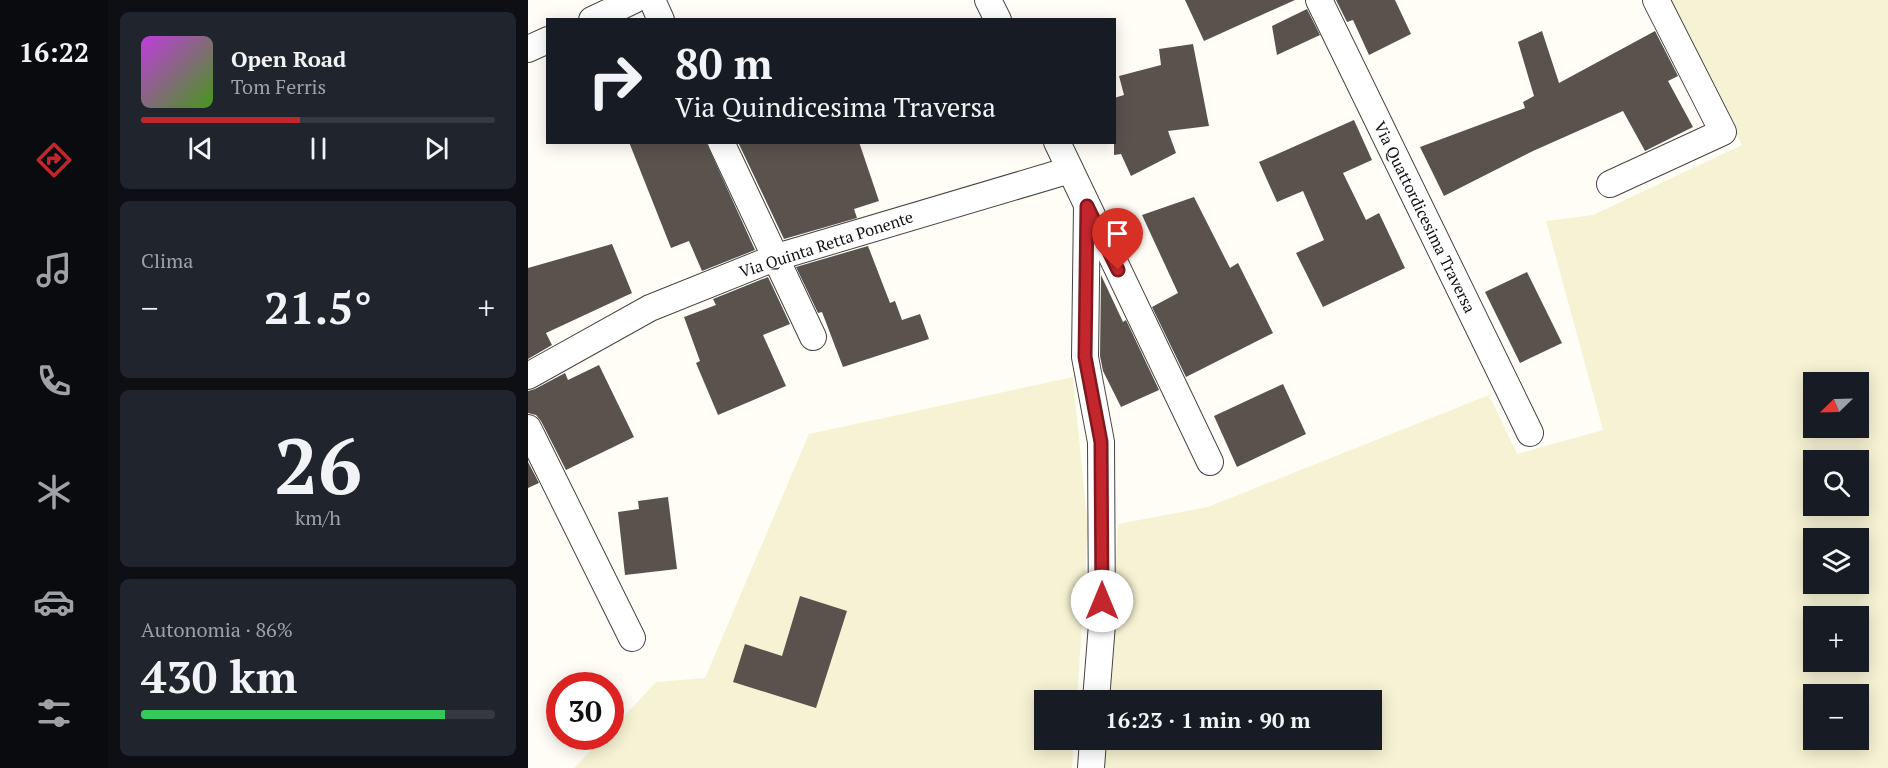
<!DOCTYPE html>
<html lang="it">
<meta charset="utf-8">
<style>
:root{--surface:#171b24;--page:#20242c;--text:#f1f3f6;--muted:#9ea1a6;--line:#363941;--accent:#c4262e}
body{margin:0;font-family:"PT Serif",serif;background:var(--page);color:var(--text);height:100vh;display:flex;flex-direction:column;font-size:22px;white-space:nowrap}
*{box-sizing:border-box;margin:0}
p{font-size:20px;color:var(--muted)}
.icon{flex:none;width:33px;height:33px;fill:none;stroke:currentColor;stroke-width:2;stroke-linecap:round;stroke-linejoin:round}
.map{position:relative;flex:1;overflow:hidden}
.sheet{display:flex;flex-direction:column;gap:12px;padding:12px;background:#0d0f14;width:420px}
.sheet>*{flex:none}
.banner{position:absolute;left:18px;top:18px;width:570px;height:126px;border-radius:0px;box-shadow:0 3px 15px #0003;background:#171b24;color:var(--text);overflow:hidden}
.needle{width:39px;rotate:247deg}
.controls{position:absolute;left:1275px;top:372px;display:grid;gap:12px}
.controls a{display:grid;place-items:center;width:66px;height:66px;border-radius:0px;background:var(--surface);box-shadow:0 3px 15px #0003;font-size:30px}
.speed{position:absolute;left:18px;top:672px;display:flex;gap:12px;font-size:30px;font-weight:700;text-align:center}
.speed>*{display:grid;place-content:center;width:78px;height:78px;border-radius:50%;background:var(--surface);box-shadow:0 3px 15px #0003;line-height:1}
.speed .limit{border:9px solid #d22;background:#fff;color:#111}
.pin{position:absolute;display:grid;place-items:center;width:51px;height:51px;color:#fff;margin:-62px -26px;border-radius:50% 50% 50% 0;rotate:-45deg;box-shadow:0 0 6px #0007}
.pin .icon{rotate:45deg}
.me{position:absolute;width:66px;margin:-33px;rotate:0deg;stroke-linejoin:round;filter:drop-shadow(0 0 4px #0008)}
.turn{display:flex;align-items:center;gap:21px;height:126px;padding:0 30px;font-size:27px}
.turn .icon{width:78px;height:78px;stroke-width:2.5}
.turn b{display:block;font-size:42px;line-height:51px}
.big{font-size:45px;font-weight:700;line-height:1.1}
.sheet .tile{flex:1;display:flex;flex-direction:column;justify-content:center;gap:9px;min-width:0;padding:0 21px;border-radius:9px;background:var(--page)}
.sheet .dial{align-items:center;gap:0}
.dial b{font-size:78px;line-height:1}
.song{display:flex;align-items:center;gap:18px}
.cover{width:72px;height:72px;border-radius:9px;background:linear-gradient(135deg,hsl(290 70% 55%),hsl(100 70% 35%))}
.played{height:6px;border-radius:3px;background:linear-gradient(90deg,var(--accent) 45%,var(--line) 45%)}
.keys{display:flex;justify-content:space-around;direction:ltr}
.heat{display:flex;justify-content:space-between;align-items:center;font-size:33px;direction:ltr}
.charge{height:9px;border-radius:4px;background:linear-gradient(90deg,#34c759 86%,var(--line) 0)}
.trip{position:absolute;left:506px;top:690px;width:348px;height:60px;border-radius:0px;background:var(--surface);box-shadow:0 3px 15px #0003;font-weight:700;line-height:60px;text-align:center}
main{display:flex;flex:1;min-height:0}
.menu{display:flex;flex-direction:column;width:108px;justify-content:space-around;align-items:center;background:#090b0e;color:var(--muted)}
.menu .icon{width:42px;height:42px}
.menu .on{color:var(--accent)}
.menu b{font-size:27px;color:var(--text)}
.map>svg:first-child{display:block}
.farmland{fill:#f6f3d4;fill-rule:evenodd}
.building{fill:#5a524d}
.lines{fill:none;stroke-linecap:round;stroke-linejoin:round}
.minor-casing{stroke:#444;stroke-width:28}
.minor{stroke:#fff;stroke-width:26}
.route-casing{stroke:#7f191e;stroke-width:15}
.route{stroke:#c4262e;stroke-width:10}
.labels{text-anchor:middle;stroke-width:6;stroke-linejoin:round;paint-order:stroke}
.street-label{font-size:16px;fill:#111;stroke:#fff}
</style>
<main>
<nav class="menu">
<b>16:22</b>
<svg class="icon on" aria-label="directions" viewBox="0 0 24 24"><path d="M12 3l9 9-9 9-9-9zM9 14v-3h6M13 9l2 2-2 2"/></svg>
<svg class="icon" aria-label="music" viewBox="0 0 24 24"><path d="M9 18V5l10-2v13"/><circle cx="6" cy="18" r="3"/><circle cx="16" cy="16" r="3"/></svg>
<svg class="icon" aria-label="phone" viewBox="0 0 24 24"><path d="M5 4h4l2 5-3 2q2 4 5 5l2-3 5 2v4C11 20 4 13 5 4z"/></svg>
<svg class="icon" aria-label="climate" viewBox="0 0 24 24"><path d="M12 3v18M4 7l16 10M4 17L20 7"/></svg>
<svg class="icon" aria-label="car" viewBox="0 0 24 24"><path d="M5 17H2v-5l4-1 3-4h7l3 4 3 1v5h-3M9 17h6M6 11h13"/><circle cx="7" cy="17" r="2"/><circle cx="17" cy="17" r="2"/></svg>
<svg class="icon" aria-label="filters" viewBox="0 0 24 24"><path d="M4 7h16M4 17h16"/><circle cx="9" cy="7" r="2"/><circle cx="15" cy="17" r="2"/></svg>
</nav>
<section class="sheet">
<div class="tile">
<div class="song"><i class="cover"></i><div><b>Open Road</b><p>Tom Ferris</p></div></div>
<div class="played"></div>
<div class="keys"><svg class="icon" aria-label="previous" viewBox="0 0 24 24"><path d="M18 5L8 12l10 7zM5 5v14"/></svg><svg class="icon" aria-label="pause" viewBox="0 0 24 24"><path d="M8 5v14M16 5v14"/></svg><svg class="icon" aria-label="next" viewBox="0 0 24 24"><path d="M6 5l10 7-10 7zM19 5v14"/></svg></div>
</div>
<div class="tile"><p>Clima</p>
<div class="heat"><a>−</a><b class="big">21.5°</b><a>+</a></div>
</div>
<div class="tile dial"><b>26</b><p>km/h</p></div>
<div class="tile"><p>Autonomia · 86%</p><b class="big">430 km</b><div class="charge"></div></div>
</section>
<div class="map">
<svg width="1360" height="768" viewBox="0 0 1360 768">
<rect width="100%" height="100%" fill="#fffdf5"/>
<!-- farmland -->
<g class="farmland">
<path d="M 1140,0 L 1360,0 L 1360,768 L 576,768 L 578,740 L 843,740 L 843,700 L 580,700 L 590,524 L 680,507 L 961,395 L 989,454 L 1075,430 L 1018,221 L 1065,215 L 1214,145 ZM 1286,382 L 1330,382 L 1330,428 L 1286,428 ZM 1286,460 L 1330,460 L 1330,506 L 1286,506 ZM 1286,538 L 1330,538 L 1330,584 L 1286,584 ZM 1286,616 L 1330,616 L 1330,662 L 1286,662 ZM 1286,694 L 1330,694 L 1330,740 L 1286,740 Z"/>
<polygon points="545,377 560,530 549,700 516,700 516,740 546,740 544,768 46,768 76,737 82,736 83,730 128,682 177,678 281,434"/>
</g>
<!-- building -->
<g class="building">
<polygon points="657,0 767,0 676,41"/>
<polygon points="808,0 867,0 883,34 841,55 825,20 819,22"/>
<polygon points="779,9 792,35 749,55 744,26"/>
<polygon points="1014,31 1031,83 1127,31 1150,76 1140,81 1165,127 1117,151 1095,111 1005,151 916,196 892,147 997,108 995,102 1006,96 990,42"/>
<polygon points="665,44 681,126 640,131 648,153 603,176 593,154 586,155 586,98 596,95 591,76 633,65 631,49"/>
<polygon points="826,120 844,160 815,173 838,220 851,213 877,268 795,307 768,253 796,240 775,191 749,202 731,162"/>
<polygon points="101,142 178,142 227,250 174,271 161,241 143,248"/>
<polygon points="210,142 331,142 351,201 326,209 329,218 256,239"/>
<polygon points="666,197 702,268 710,263 745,333 658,377 624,307 650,293 614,215"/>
<polygon points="84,244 104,293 18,333 24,345 0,359 0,268"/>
<polygon points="340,246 362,303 367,301 374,320 392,314 401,339 315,367 294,312 290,313 268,267"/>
<polygon points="999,272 1034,343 992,363 957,292"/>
<polygon points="573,275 595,322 598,320 631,390 593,407 575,371 572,356"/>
<polygon points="240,277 262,324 235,335 258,386 190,415 168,363 172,361 156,317 188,305 185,299"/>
<polygon points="71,365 106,437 38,470 13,421 8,415 0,413 0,391 7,389 37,373 40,380"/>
<polygon points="755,384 778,434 709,467 686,416"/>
<polygon points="0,462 11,483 0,488"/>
<polygon points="140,497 149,569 97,575 90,512 111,509 110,501"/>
<polygon points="272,596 319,611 288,708 205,682 217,644 254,656"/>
</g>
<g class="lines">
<defs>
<g id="minor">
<polyline points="124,0 133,20"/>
<polyline points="460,0 470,20"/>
<polyline points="791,0 1002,433"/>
<polyline points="64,20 106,0"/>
<polyline points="0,49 20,40"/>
<polyline points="193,142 285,337"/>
<polyline points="529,142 682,462"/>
<polyline points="1082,184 1195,132 1128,0"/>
<polyline points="559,206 557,357 573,442 574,624 568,700"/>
<polyline points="0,376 122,308 249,257 542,170"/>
<polyline points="0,428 104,638"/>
<polyline points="563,768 565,740"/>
</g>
</defs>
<!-- minor casing -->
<use href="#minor" class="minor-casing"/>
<!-- minor -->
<use href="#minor" class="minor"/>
</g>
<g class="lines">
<defs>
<polyline id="route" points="574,601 573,442 557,357 559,206 590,270"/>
</defs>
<!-- route casing -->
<use href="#route" class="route-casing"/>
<!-- route -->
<use href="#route" class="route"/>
</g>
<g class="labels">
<!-- street labels -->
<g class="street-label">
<text transform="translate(897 217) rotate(64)" y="6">Via Quattordicesima Traversa</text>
<text transform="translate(298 244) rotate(-18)" y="6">Via Quinta Retta Ponente</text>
</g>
</g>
</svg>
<div class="controls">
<a><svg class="needle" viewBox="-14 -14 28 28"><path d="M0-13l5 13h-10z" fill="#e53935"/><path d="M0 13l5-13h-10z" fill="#9ea1a6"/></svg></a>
<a><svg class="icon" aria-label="search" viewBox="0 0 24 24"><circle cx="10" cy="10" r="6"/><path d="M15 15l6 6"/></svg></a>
<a><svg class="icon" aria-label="layers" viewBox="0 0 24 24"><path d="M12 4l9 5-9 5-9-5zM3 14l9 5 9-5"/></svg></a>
<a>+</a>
<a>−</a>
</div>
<div class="speed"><div class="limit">30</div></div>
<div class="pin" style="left:590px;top:270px;background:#d93025"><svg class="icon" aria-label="arrive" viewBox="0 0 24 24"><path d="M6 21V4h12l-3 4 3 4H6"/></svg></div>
<svg class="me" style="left:574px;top:601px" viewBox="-20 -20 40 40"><circle r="19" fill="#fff"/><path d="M0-13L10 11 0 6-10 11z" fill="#c4262e"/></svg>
<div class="trip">16:23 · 1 min · 90 m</div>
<div class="banner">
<div class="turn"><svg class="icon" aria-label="right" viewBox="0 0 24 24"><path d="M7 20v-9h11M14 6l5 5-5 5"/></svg><div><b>80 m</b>Via Quindicesima Traversa</div></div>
</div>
</div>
</main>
